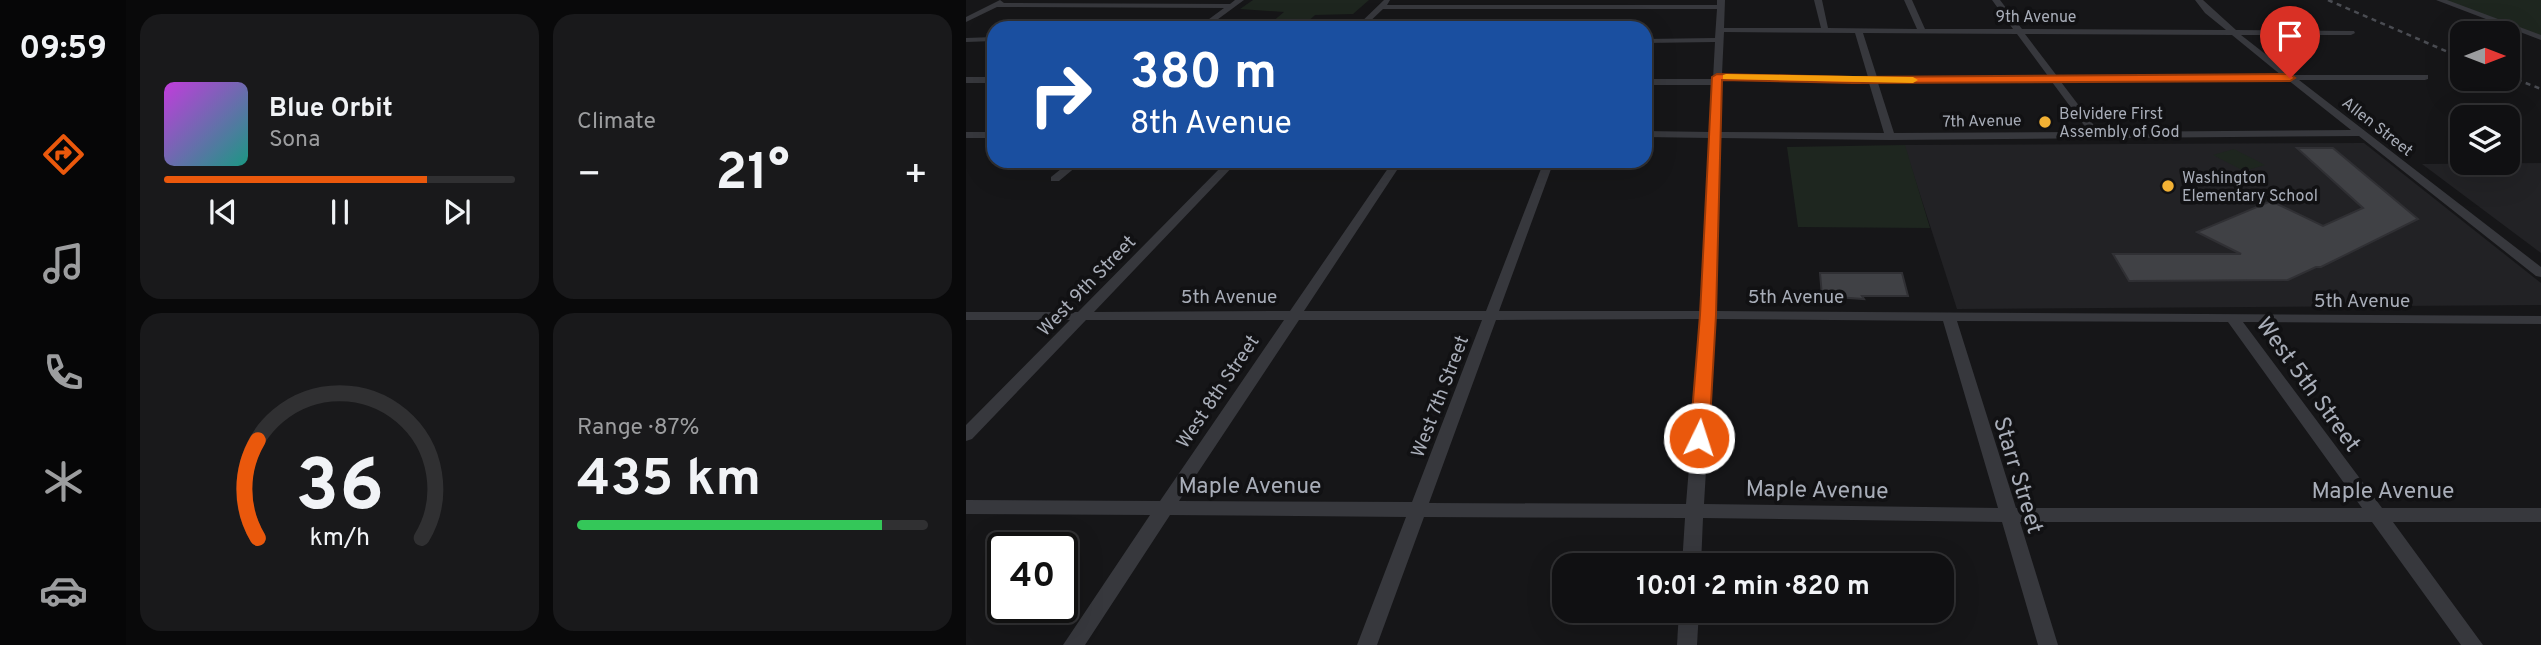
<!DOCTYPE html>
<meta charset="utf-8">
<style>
:root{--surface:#101012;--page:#19191b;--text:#f1f3f6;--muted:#9c9d9f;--line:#303032;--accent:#ea580c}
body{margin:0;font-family:Overpass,sans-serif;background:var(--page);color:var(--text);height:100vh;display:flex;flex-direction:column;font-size:26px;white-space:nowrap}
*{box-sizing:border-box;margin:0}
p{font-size:23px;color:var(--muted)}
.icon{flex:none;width:38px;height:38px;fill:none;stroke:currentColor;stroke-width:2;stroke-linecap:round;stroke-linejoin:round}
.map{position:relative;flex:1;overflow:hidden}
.drawer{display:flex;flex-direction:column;gap:14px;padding:14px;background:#09090a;width:840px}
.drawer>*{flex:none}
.hud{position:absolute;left:21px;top:21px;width:665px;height:147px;border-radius:21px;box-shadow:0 7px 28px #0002,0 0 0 2px var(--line);background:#1a4fa0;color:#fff;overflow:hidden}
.needle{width:46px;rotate:90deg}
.buttons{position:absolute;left:1484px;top:21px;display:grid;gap:14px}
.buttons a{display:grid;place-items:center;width:70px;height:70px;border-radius:14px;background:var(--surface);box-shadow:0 7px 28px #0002,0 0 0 2px var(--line);font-size:35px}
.speed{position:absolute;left:21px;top:532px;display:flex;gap:14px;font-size:35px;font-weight:700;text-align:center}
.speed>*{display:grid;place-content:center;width:91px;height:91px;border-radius:50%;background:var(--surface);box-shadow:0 7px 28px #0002,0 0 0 2px var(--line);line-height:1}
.speed .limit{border:4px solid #111;border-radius:10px;background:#fff;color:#111}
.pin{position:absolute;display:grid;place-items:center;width:60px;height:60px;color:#fff;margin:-72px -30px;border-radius:50% 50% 50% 0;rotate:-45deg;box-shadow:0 0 7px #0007}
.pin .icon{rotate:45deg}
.me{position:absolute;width:77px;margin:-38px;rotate:4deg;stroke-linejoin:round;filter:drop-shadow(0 0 5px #0008)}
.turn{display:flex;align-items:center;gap:24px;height:147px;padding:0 28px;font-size:32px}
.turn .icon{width:91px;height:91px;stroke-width:2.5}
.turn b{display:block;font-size:49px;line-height:60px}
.big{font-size:52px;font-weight:700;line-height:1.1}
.drawer .widget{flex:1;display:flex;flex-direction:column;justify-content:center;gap:10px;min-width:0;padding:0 24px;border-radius:21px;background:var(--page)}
.drawer .dial{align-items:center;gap:0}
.dial svg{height:182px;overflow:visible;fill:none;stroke:var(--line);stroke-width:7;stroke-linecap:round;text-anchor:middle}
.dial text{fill:var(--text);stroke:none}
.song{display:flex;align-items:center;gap:21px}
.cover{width:84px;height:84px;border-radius:10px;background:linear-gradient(135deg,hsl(290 70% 55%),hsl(170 70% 35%))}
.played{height:7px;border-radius:4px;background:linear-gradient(90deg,var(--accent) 75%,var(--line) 75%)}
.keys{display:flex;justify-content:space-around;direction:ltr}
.heat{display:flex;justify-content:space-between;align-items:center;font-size:38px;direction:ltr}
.charge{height:10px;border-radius:5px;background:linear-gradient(90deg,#34c759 87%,var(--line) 0)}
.drawer .tiles{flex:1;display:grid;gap:14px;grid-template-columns:repeat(2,1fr)}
.trip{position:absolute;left:586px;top:553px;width:402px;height:70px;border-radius:21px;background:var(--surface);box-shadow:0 7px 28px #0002,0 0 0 2px var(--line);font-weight:700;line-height:70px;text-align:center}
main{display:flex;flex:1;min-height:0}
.dock{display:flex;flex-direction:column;width:126px;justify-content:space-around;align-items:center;background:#060607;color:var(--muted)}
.dock .icon{width:49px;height:49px}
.dock .active{color:var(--accent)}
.dock b{font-size:32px;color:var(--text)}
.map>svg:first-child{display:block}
.built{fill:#222225}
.green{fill:#1e261f}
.building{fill:#404145;stroke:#303034;stroke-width:2}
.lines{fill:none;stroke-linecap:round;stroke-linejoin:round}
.minor{fill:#37383d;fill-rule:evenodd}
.rail{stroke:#4a4c52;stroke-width:2.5;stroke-dasharray:5 4.5;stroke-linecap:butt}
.route{fill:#ea580c;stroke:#983908;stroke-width:2}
.slow{fill:#f59e0b}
.poi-dot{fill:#f2b134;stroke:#111113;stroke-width:2.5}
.labels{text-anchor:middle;stroke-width:7;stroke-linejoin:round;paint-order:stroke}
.far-street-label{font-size:16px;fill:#a8adb8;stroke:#111113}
.far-poi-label{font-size:16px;fill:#a8adb8;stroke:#111113;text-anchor:start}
.street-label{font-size:19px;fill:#a8adb8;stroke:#111113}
.near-street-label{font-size:23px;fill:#a8adb8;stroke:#111113}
</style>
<main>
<nav class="dock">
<b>09:59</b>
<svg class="icon active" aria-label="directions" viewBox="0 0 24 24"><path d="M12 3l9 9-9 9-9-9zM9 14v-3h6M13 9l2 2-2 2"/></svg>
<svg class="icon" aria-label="music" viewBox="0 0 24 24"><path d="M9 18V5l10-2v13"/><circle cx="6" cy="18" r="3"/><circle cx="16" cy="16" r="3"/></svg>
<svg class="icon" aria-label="phone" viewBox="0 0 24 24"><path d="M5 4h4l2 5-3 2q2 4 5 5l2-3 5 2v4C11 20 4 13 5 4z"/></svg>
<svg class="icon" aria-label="climate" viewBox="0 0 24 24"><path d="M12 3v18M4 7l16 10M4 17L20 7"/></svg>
<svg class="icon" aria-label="car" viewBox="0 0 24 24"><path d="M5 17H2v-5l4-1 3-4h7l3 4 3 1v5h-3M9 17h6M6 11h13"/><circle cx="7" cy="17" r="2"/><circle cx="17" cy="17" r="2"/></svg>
</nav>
<section class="drawer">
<div class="tiles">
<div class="widget">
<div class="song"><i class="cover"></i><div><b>Blue Orbit</b><p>Sona</p></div></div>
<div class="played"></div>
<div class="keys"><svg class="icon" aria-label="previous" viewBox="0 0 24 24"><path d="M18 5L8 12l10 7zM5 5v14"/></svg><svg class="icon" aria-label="pause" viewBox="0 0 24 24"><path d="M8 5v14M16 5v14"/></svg><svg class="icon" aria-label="next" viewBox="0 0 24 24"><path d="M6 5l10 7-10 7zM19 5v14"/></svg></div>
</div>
<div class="widget"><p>Climate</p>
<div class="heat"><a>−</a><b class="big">21°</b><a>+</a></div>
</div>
<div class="widget dial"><svg viewBox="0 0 100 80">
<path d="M14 69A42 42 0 1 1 86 69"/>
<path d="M14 69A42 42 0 0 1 14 26" stroke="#ea580c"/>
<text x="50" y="56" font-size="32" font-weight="700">36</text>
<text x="50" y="72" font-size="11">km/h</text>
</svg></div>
<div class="widget"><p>Range · 87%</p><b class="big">435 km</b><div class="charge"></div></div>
</div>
</section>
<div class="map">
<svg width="1575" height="645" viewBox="0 0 1575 645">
<rect width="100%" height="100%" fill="#161618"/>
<!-- built -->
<g class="built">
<polygon points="1398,143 1575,283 1575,305 991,309 938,145"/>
<polygon points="1575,163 1575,253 1456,164"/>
</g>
<!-- green -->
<g class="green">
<polygon points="287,0 403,0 387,14 349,15 335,28 299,28 318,12 274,9"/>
<polygon points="1474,0 1575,0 1575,36"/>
<polygon points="939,145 964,228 832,227 821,147"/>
<polygon points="1268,149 1299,165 1278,171 1247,155"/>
</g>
<!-- building -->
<g class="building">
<polygon points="1331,148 1367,148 1452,219 1355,267 1350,267 1322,280 1163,281 1147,254 1275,254 1231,232 1305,201 1357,226 1397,208"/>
<polygon points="854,273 936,273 942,296 896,296 898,299 856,296"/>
</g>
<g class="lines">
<!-- minor -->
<g class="minor">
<polygon points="34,0 38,3 264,4 269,0 278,0 240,28 231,28 258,8 31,7 0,22 0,17"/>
<path d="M 418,0 L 424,0 L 421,5 L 751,5 L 751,0 L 759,0 L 758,28 L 855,28 L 848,0 L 856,0 L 862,28 L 951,29 L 938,0 L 946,0 L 959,29 L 1047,29 L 1026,0 L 1034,0 L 1056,29 L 1260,30 L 1239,13 L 1229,0 L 1237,0 L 1270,30 L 1388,31 L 1389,33 L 1385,35 L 1275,35 L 1326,75 L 1462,75 L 1462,79 L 1459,80 L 1333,80 L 1575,267 L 1575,277 L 1570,276 L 1393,136 L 924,140 L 754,138 L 749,311 L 1575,316 L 1575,324 L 1277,322 L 1416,508 L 1575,508 L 1575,522 L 1427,522 L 1517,645 L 1495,645 L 1406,522 L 1054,522 L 1092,645 L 1072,645 L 1036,522 L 737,518 L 735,565 L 716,565 L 719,518 L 458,517 L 411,645 L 391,645 L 440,517 L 204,515 L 119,645 L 97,645 L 184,515 L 0,514 L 0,500 L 194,501 L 318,320 L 120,320 L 6,439 L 0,441 L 0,425 L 104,320 L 0,320 L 0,312 L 112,312 L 261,161 L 272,161 L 128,312 L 324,311 L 427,161 L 437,161 L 338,311 L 520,311 L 578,161 L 588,161 L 533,311 L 735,311 L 744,138 L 679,137 L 679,131 L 745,132 L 747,85 L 679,85 L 679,79 L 747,79 L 749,42 L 679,43 L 679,39 L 749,38 L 751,9 L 417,9 L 397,28 L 389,28 ZM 758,32 L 889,33 L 902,77 L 756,74 ZM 897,33 L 1051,34 L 1082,76 L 911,77 ZM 1059,34 L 1266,35 L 1315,75 L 1091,76 ZM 756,80 L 903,83 L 918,133 L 755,132 ZM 1322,80 L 1385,130 L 1133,132 L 1095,82 ZM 1086,82 L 1123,132 L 928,133 L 912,83 ZM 735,319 L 720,504 L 463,503 L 530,320 ZM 749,319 L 977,321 L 1032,508 L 738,504 ZM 333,320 L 516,320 L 446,502 L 213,501 ZM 991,321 L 1262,322 L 1396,508 L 1050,508 Z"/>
<polygon points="1470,0 1481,0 1575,35 1575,40"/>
<polygon points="28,37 28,41 0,42 0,38"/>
<rect x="0" y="77" width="28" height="6"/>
<rect x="0" y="132" width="28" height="6"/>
<polygon points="105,161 117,161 93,181 85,181 85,177"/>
<polygon points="713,611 733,611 731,645 711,645"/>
</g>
<!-- rail -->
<g class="rail">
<polyline points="1362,0 1496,58"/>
<polyline points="1542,76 1575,89"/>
</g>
</g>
<!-- route -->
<polygon class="route" points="751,74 887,77 1324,74 1329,78 1324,81 887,83 756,80 750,315 743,438 740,443 727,443 724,438 734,315 746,77"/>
<!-- slow -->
<polygon class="slow" points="760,74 947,77 952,80 947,83 757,79 757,75"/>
<!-- markers -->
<g class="poi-dot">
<circle cx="1079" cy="122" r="7"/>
<circle cx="1202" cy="186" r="7"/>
</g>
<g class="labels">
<!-- far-street labels -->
<g class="far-street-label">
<text x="1070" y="22">9th Avenue</text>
<text transform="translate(1016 120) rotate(-1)" y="6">7th Avenue</text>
<text transform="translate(1412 126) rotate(38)" y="6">Allen Street</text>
</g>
<!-- far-poi labels -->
<g class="far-poi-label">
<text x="1093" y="119">Belvidere First<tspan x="1093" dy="18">Assembly of God</tspan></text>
<text x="1216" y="183">Washington<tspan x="1216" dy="18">Elementary School</tspan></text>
</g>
<!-- street labels -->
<g class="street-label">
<text transform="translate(120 285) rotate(-46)" y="7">West 9th Street</text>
<text x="263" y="303">5th Avenue</text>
<text x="830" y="303">5th Avenue</text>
<text x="1396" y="307">5th Avenue</text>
<text transform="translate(251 391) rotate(-56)" y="7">West 8th Street</text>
<text transform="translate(473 396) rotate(-69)" y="7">West 7th Street</text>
</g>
<!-- near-street labels -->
<g class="near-street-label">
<text transform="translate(1343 384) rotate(54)" y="8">West 5th Street</text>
<text transform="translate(1053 475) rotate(73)" y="8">Starr Street</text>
<text x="284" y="493">Maple Avenue</text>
<text transform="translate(851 489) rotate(1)" y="8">Maple Avenue</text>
<text x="1417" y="498">Maple Avenue</text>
</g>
</g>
</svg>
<div class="buttons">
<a><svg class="needle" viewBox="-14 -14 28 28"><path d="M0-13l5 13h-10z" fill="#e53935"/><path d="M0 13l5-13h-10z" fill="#9c9d9f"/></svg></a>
<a><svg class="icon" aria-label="layers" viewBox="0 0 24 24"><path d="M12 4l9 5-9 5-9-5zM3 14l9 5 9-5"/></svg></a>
</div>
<div class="speed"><div class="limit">40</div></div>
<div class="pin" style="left:1324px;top:78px;background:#d93025"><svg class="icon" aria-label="arrive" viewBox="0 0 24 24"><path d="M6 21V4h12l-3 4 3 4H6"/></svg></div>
<svg class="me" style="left:733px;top:438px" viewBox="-20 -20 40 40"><circle r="17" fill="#ea580c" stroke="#fff" stroke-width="3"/><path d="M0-11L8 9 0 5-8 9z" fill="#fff"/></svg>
<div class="trip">10:01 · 2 min · 820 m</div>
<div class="hud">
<div class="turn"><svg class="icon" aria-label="right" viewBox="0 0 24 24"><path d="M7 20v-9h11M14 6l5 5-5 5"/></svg><div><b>380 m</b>8th Avenue</div></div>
</div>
</div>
</main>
